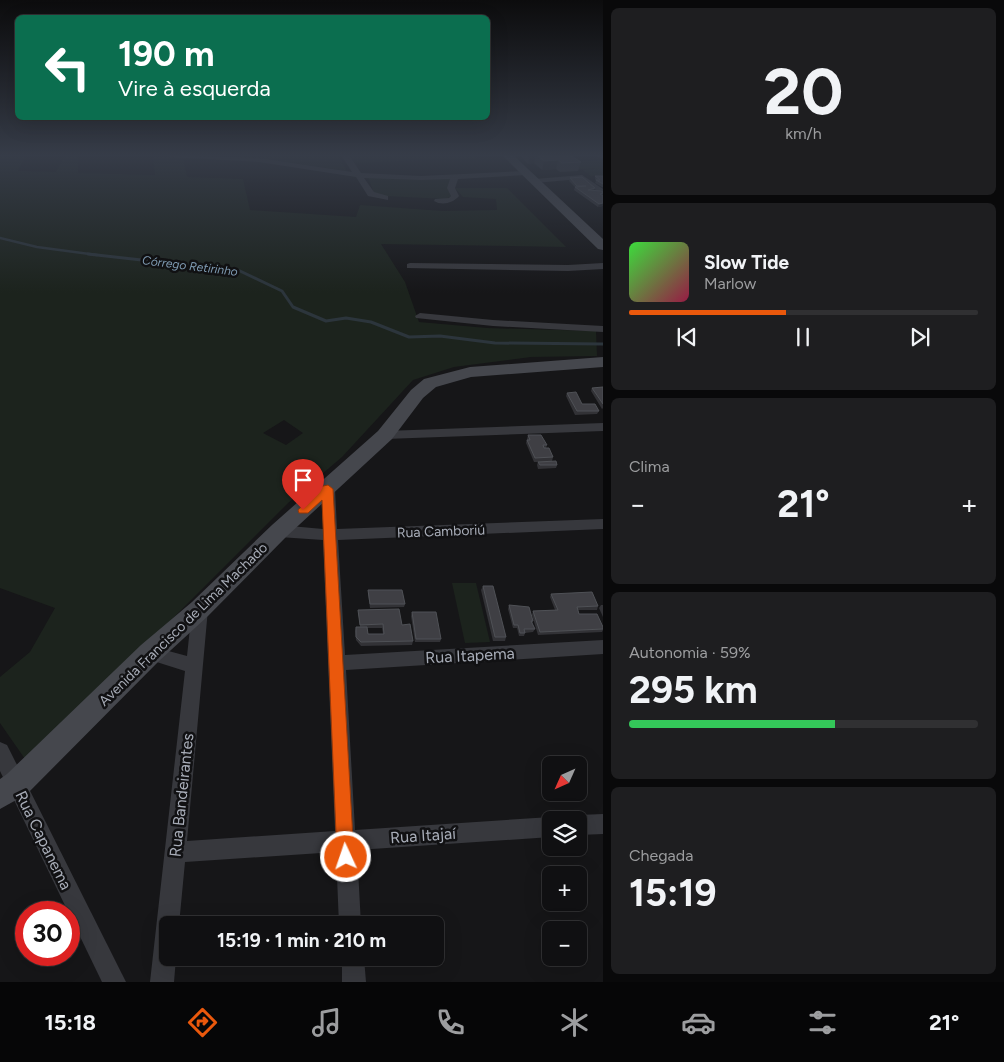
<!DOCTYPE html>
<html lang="pt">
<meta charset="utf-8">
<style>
:root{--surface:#101012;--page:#1e1e20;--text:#f1f3f6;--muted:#9c9d9f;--line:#303032;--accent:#ea580c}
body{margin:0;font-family:Figtree,sans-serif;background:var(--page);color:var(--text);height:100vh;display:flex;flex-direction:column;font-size:19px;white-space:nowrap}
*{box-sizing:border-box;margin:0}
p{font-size:16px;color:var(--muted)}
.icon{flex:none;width:28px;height:28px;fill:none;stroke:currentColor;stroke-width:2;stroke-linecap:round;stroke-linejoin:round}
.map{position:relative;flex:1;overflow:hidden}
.side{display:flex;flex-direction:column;gap:8px;padding:8px;background:#09090a;width:401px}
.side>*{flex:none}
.banner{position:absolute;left:15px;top:15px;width:475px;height:105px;border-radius:8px;box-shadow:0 5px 20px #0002,0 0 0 1px var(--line);background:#0b6e4f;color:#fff;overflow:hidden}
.needle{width:32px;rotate:225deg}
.fabs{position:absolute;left:542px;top:756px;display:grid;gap:10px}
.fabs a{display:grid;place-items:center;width:45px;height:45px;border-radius:8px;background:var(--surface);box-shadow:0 5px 20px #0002,0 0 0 1px var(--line);font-size:25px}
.speed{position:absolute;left:15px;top:901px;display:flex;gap:10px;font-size:25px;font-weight:700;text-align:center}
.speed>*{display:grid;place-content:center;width:65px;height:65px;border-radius:50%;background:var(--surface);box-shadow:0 5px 20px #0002,0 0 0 1px var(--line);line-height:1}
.speed .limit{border:8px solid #d22;background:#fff;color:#111}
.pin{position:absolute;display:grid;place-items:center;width:42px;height:42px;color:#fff;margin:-51px -21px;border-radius:50% 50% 50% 0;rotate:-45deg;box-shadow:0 0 5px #0007}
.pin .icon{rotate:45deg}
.me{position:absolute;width:55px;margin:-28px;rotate:357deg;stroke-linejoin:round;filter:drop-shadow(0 0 4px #0008)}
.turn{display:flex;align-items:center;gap:18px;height:105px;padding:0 20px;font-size:22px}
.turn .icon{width:65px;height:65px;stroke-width:2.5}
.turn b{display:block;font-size:35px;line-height:42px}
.big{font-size:38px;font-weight:700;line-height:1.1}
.side .widget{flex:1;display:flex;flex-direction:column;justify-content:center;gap:8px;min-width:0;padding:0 18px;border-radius:8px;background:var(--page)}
.side .dial{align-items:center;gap:0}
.dial b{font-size:65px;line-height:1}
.song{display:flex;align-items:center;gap:15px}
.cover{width:60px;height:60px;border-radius:8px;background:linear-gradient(135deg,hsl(120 70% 55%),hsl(340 70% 35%))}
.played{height:5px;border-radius:2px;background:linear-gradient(90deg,var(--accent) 45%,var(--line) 45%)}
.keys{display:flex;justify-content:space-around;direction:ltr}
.heat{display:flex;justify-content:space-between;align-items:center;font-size:28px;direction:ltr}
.charge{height:8px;border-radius:4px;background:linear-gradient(90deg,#34c759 59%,var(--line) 0)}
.trip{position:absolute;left:159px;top:916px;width:285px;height:50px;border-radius:8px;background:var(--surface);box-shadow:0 5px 20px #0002,0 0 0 1px var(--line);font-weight:700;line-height:50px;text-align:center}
.tabs{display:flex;height:80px;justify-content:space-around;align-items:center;background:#060607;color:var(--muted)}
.tabs .icon{width:35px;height:35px}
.tabs .current{color:var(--accent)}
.tabs b{font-size:22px;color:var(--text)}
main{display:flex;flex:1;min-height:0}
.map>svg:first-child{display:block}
.green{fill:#1c231d;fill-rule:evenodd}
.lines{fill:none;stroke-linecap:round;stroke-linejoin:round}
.stream-far1{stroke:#2c353c;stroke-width:2.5}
.stream{stroke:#2c353c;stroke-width:3}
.street{fill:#37383d;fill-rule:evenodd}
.secondary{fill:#45474d;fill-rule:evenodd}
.wall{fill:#323236;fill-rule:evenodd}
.shaded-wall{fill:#212124}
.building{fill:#3f3f44;stroke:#4f5156}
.route{fill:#ea580c;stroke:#983908}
.labels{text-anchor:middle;stroke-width:5;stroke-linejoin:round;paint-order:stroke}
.far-water-label{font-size:12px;font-style:italic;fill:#7f9bb3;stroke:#111113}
.street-label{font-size:14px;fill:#a8adb8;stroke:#111113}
.near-street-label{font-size:16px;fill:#a8adb8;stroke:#111113}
</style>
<main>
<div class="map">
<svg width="603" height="982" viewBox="0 0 603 982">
<rect width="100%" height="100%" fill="#161618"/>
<!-- green -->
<g class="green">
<path d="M 0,155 L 25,155 L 18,171 L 56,172 L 65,155 L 78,155 L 78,173 L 155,175 L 153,156 L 183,157 L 187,177 L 243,179 L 250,210 L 356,217 L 360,205 L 443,211 L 497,210 L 496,199 L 463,197 L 455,188 L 507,188 L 566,247 L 381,244 L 405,282 L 419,322 L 487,328 L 596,331 L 597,356 L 531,357 L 454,367 L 413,380 L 342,457 L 288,503 L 130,661 L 25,759 L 0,723 L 0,677 L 30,652 L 55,608 L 0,588 ZM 284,420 L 303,433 L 286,445 L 263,433 Z"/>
<polygon points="210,155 338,155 347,171 273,160"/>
<polygon points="347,155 475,155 478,158 353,163"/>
<polygon points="602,160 603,175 591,176 583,170 600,168 580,169 573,162"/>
<polygon points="368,177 451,179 452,196 445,199 386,196 374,193"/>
<polygon points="452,583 476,583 490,642 465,643"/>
</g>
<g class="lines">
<!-- stream-far1 -->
<polyline class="stream-far1" points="0,238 37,247 97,255"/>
<!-- stream -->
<polyline class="stream" points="88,254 240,271 282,291 293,307 326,321 346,318 371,322 409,337 440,336 495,343 603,344"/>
<!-- street -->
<g class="street">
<path d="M 166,155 L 259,158 L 352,172 L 341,155 L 349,155 L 361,173 L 421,176 L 526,171 L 530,173 L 526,175 L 458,179 L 455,188 L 459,196 C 453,203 442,206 434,201 L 435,199 L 449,198 L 451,196 L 447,188 L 450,179 L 421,180 L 364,178 L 374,192 L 388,196 L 388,200 L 368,196 L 356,177 L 259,162 L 170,157 Z"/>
<polygon points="595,155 603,155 603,159"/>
<polygon points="582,175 603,189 603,195 580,179 535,183 531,181 535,179"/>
<polygon points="410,263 568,265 603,263 603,269 568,271 407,268 407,264"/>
<polygon points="420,313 493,320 603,326 603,332 493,326 416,318 415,316"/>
<polygon points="603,423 603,431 385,439 379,435 385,431"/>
<polygon points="328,484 333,486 335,489 337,529 603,519 603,529 338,540 345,655 603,640 603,654 346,670 355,830 551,817 558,820 551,820 551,837 357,850 361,925 339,925 336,852 185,862 179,925 168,925 168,958 176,958 174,982 150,982 185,671 144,658 142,653 144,648 150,646 187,656 192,609 194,604 200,602 206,604 208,609 187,841 335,831 323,540 279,537 274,535 272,531 274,527 279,525 323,529 321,489 323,486"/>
<polygon points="0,742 7,745 126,982 102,982 0,771"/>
<polygon points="603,814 603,834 579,835 579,820 571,820 579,815"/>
<polygon points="342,958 364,958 366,982 342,982"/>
</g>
<!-- secondary -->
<g class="secondary">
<polygon points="502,155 513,155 603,239 603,250 598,249"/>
<polygon points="603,357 603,367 471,377 436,387 423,398 392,439 286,537 208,616 159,661 27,794 0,809 0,779 7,774 141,645 192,602 272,525 378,431 411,390 424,379 470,367"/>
</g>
</g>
<!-- wall -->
<g class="wall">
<polygon points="521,155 570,155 581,162 578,171 560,172 556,169 542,170 534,163 528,164 521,157"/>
<polygon points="595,176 603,176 603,187 602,187 595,183 596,181 595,179"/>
<polygon points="570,178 595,188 594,191 603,192 603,206 598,207 574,190 575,187 569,181"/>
<polygon points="603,387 603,408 602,409 591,391 592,388"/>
<polygon points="567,393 582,404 599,411 597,414 575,415 566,396"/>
<polygon points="528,435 547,445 546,448 553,457 552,461 557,465 556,468 538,469 537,465 538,462 534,462 526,443"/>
<polygon points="483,586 506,637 505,641 493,641 481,590"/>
<polygon points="368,590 405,604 404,607 370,608 368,594"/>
<polygon points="551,594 598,606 597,610 578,610 579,614 603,627 603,630 602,632 538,635 532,615 533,611 555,610 550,597"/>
<polygon points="509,605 533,621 532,624 535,629 533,632 525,633 524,636 519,636 517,628 513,628 508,609"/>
<polygon points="601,605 603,605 603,617 599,608"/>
<path d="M 358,610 L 402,625 L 413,641 L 412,645 L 361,646 L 356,640 L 355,631 L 356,627 L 360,627 ZM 367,628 L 382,628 L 383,634 L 368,634 Z"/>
<polygon points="412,612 441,639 440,642 415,642 411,616"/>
</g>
<!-- shaded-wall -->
<g class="shaded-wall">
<polygon points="530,155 536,155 534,163 528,164"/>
<polygon points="558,160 556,169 542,170 544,161"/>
<polygon points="603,203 603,206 598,207 599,204"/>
</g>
<!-- building -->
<g class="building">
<polygon points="537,155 570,155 581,162 562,163 558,160 544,161"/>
<polygon points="595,176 603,176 603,184 596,180 600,180"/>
<polygon points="582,177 595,188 588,190 601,191 603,192 603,193 600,194 603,196 603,203 599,204 575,187 586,186 577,186 570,178"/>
<polygon points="603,387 603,404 592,388"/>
<polygon points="576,392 582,404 595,404 599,411 577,411 567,393"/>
<polygon points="528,435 541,435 547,445 543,445 544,448 549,448 553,457 535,458 527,440 530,440"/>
<polygon points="556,461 557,465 540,465 538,462"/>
<polygon points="483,586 493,586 506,637 495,637"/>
<polygon points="368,590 402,590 405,604 370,604"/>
<polygon points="592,592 598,606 577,607 579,614 597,614 603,627 603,629 540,632 533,611 558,610 551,594"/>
<polygon points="509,605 529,607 533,621 531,621 535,629 524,629 525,633 520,633 518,625 514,625"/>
<polygon points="399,609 402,625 410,624 413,641 361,642 356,637 356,627 367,627 368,634 384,634 383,624 360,625 358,610"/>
<polygon points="412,612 436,612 441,639 416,639"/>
</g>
<!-- sky -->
<linearGradient id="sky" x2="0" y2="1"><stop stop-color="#0c0c0d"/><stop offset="0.53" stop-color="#363c48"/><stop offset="1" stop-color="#363c48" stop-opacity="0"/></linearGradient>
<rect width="603" height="293" fill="url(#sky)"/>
<!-- route -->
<polygon class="route" points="328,485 333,489 354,857 352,863 346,865 340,863 337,857 322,500 308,513 299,513 298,510 323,486"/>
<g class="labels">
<!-- far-water labels -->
<g class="far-water-label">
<text transform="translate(190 266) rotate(7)" y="4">Córrego Retirinho</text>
</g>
<!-- street labels -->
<g class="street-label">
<text transform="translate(441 531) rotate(-2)" y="5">Rua Camboriú</text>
<text transform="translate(183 624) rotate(-44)" y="5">Avenida Francisco de Lima Machado</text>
</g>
<!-- near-street labels -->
<g class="near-street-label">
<text transform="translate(470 655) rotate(-3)" y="6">Rua Itapema</text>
<text transform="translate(181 795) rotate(-84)" y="6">Rua Bandeirantes</text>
<text transform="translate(423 835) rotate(-4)" y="6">Rua Itajaí</text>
<text transform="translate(44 840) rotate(64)" y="6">Rua Capanema</text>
</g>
</g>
</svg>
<div class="fabs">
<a><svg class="needle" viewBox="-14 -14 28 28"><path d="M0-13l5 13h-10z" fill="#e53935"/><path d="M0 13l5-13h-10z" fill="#9c9d9f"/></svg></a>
<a><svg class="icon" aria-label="layers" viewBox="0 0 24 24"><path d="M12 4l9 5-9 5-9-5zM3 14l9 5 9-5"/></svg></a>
<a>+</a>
<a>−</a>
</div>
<div class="speed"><div class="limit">30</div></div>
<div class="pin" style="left:303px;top:510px;background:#d93025"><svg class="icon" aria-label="arrive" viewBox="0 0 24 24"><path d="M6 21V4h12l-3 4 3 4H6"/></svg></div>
<svg class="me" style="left:346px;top:857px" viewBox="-20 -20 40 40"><circle r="17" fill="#ea580c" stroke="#fff" stroke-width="3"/><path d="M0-11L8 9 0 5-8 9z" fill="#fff"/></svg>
<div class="trip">15:19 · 1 min · 210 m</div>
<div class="banner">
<div class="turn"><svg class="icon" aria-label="left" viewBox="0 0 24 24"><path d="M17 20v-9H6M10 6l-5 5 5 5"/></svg><div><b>190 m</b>Vire à esquerda</div></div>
</div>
</div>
<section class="side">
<div class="widget dial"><b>20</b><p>km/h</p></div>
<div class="widget">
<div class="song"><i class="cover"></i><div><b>Slow Tide</b><p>Marlow</p></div></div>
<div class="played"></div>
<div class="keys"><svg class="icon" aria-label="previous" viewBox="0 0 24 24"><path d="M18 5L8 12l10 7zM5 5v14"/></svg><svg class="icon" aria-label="pause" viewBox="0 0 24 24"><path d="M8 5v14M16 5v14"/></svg><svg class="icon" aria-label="next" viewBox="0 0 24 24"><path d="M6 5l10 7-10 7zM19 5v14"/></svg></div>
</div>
<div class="widget"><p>Clima</p>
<div class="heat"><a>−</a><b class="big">21°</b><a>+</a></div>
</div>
<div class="widget"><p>Autonomia · 59%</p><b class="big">295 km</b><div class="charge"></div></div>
<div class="widget"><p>Chegada</p><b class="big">15:19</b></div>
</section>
</main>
<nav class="tabs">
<b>15:18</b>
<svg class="icon current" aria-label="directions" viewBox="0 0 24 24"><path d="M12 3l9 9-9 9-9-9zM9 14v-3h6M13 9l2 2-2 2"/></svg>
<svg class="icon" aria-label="music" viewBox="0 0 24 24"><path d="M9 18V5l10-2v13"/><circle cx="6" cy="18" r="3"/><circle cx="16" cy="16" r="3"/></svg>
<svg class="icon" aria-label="phone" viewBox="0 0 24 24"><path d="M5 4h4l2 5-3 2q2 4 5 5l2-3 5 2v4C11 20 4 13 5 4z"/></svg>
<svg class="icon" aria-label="climate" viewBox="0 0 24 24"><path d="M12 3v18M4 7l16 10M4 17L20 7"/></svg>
<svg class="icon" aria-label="car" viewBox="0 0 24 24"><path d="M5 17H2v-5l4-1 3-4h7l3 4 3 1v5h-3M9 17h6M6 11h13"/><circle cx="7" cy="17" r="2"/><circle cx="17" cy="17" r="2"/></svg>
<svg class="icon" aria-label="filters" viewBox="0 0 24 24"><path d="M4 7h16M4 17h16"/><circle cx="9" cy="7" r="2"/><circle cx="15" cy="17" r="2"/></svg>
<b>21°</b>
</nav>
